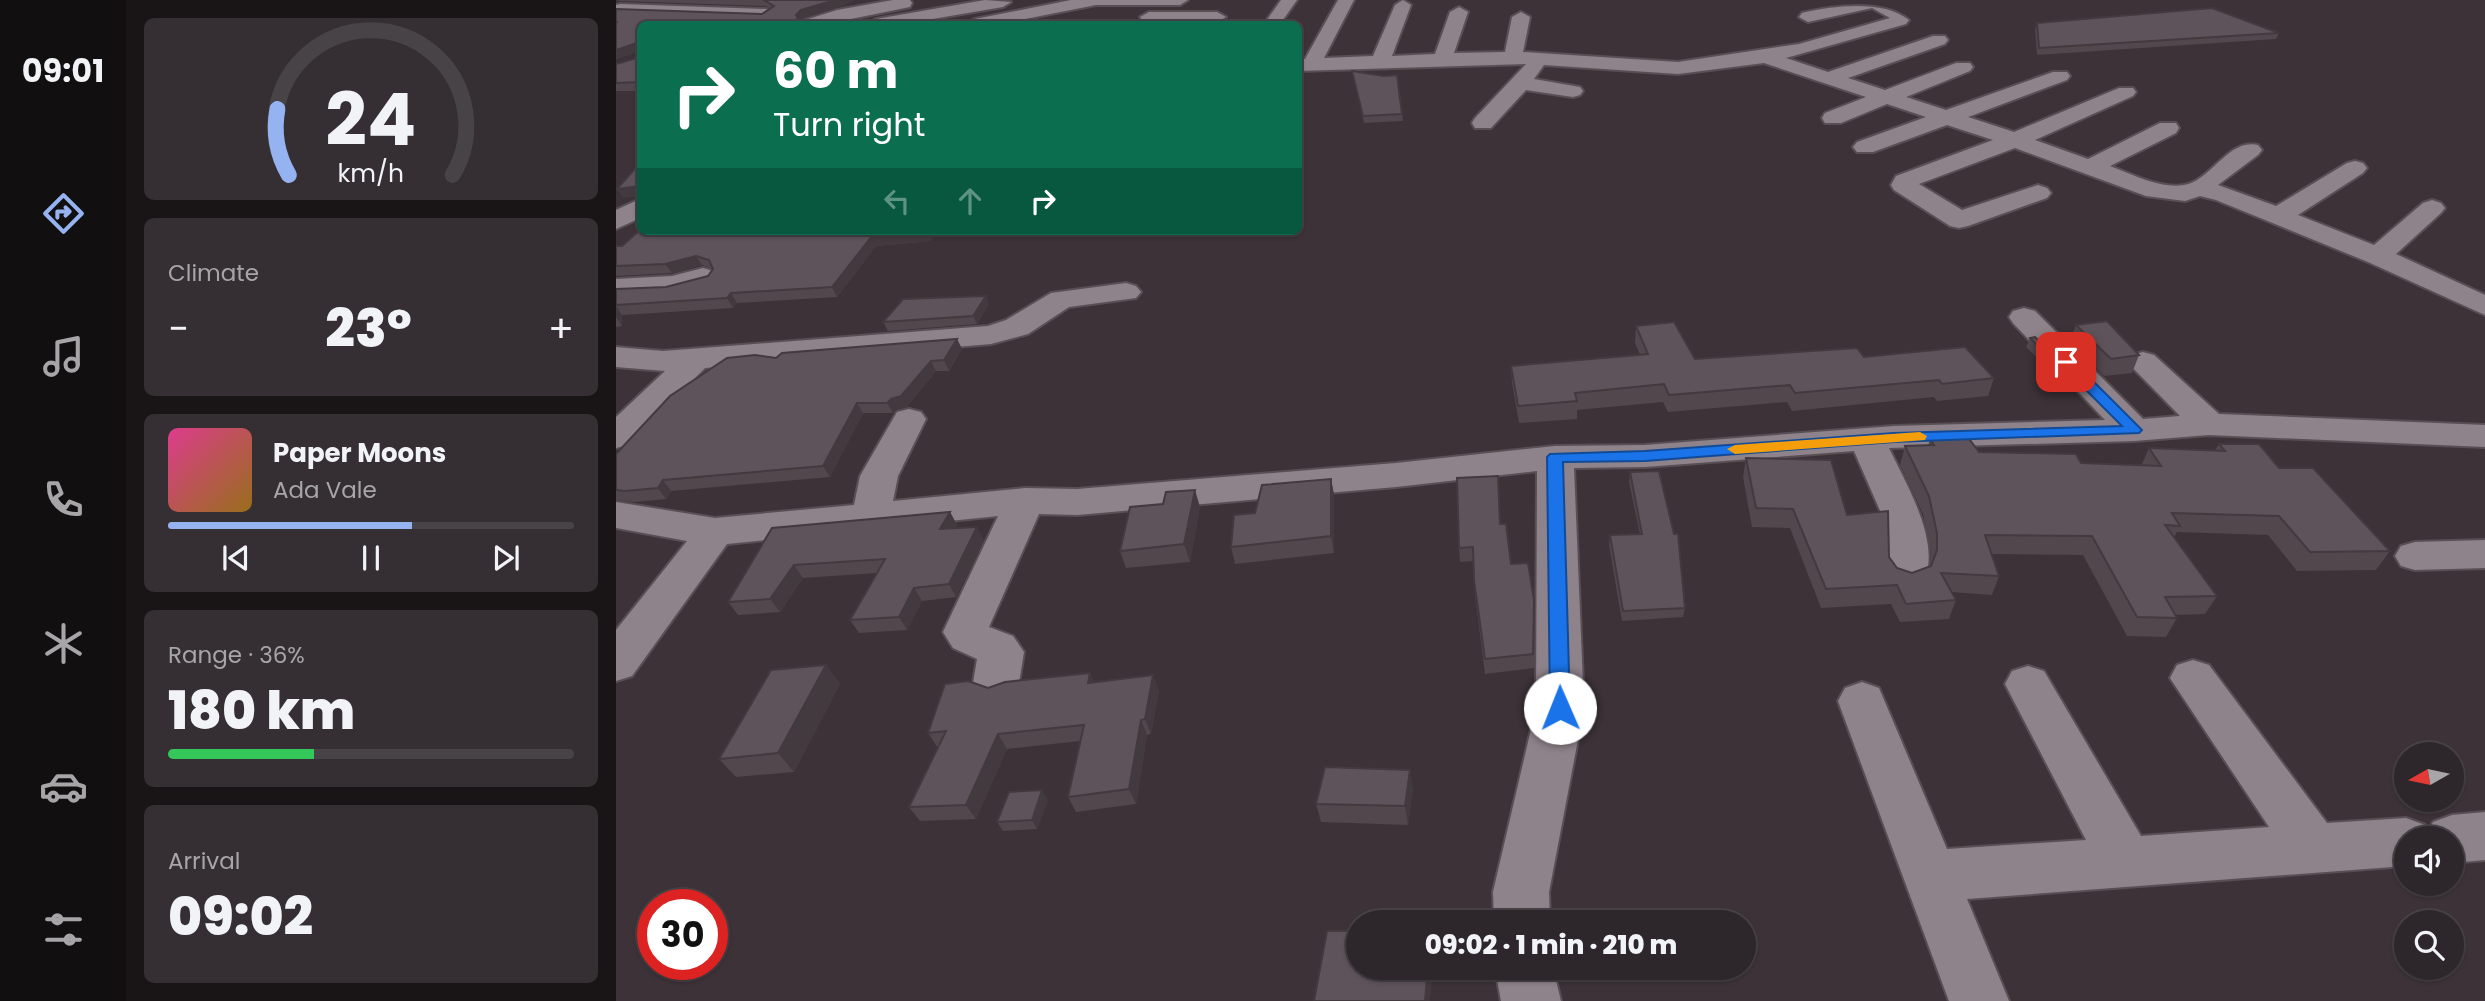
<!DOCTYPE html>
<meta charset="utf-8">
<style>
:root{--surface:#2d262a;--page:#352e32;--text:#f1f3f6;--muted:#a7a5a8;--line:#484347;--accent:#95b2f1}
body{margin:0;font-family:Poppins,sans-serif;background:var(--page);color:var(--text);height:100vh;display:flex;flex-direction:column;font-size:26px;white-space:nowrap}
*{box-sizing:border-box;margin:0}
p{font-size:23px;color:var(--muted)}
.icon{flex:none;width:38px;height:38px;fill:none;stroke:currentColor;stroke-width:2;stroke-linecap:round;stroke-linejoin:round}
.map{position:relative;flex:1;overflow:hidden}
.sheet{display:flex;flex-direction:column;gap:18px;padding:18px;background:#191517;width:490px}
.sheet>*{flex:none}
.hud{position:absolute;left:21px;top:21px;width:665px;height:214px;border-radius:10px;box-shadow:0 2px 5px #0004,0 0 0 2px var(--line);background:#0b6e4f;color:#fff;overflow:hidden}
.needle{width:46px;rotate:261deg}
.controls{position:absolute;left:1778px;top:742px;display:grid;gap:14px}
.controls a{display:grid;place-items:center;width:70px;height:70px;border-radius:50%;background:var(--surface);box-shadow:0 2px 5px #0004,0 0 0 2px var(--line);font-size:35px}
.speed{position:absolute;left:21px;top:889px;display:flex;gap:14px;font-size:35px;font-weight:700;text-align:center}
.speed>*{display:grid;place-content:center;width:91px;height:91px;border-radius:50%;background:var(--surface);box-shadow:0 2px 5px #0004,0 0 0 2px var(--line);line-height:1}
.speed .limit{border:10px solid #d22;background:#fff;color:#111}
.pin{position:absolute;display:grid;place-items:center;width:60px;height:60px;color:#fff;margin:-30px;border-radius:14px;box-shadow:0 4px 10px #0006}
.me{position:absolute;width:77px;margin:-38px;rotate:359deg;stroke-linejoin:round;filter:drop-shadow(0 0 5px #0008)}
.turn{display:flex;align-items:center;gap:24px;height:147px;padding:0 21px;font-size:32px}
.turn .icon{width:91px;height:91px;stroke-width:2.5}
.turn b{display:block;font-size:49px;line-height:60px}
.lanes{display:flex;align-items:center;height:66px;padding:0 21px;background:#0003;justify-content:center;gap:35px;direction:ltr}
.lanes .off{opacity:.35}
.big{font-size:52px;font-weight:800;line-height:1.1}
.sheet .widget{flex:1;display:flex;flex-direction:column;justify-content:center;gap:10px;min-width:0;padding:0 24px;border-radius:10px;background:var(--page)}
.sheet .dial{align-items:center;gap:0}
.dial svg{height:182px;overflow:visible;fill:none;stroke:var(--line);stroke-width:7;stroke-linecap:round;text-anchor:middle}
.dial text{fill:var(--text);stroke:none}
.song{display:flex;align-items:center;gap:21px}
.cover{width:84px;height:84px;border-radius:10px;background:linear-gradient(135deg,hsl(330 70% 55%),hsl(40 70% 35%))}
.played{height:7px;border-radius:4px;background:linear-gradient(90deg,var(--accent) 60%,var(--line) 60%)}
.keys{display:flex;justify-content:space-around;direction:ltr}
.heat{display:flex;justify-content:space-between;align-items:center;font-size:38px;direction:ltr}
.charge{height:10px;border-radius:5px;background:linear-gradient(90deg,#34c759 36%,var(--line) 0)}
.trip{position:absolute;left:730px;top:910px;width:410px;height:70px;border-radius:35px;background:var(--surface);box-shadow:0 2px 5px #0004,0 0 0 2px var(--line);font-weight:800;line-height:70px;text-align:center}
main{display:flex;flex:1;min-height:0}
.menu{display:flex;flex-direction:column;width:126px;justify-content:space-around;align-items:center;background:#120f11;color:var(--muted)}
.menu .icon{width:49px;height:49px}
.menu .selected{color:var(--accent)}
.menu b{font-size:32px;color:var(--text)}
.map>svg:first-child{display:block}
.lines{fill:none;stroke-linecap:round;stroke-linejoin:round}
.minor-casing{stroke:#584f55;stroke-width:4}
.minor{fill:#8f838b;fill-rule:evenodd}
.wall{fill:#51474d}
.shaded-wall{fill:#423a3f}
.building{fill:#5e535a;stroke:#423a3f;stroke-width:2}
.route{fill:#1a73e8;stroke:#114b97;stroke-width:2}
.slow{fill:#f59e0b}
</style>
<main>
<nav class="menu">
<b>09:01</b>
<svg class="icon selected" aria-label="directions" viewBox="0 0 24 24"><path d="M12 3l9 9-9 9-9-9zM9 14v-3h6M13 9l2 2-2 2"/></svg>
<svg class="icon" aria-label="music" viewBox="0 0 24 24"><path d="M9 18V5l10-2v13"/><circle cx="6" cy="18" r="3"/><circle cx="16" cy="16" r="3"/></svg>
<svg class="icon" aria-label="phone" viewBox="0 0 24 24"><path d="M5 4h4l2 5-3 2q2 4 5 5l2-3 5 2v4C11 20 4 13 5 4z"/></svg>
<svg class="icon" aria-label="climate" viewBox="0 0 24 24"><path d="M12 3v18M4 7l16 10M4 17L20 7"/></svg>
<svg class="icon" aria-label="car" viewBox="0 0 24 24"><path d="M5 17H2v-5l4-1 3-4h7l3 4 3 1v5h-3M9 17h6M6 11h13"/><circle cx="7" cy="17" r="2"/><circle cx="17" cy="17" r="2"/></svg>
<svg class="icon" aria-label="filters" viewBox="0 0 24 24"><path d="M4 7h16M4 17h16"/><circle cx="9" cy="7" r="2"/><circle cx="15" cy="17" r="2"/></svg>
</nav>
<section class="sheet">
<div class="widget dial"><svg viewBox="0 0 100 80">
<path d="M14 69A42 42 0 1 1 86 69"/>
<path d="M14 69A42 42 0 0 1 9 40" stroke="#95b2f1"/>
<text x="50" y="56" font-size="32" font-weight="700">24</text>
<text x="50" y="72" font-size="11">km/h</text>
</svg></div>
<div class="widget"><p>Climate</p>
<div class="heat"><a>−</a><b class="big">23°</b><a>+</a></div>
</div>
<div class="widget">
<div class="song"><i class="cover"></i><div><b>Paper Moons</b><p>Ada Vale</p></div></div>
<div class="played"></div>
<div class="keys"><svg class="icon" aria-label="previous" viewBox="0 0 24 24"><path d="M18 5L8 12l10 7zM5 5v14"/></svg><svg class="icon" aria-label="pause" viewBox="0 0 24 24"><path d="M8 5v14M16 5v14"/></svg><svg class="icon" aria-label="next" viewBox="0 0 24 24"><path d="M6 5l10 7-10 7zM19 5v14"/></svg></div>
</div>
<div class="widget"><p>Range · 36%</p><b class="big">180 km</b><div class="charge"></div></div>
<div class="widget"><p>Arrival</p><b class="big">09:02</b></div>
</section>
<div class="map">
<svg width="1869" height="1001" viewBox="0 0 1869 1001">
<rect width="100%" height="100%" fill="#3c3238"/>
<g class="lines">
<defs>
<g id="minor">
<polygon points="277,0 294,0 296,3 294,7 210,24 186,24 189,20 221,10"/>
<polygon points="369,0 395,2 387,7 287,24 251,24 260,19"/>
<polygon points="455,0 572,0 564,5 480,5 383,24 350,24 359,19"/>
<polygon points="665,0 681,0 664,24 648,24"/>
<path d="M 722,0 L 738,0 L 708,58 L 757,56 L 779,5 L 787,0 L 795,5 L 776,56 L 819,54 L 834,12 L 843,7 L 852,12 L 838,53 L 889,52 L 896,17 L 905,12 L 914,17 L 907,52 L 1062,62 L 1183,44 L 1274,18 L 1256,8 L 1192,22 L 1183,17 L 1186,13 C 1220,5 1268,0 1293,20 L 1290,24 L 1170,58 L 1212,72 L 1317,36 L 1329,36 L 1332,40 L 1329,44 L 1232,78 L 1269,90 L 1340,63 L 1354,63 L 1357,67 L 1354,71 L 1290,97 L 1330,110 L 1437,72 L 1451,72 L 1454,76 L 1451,80 L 1352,117 L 1398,132 L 1503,88 L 1517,88 L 1520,92 L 1517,96 L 1419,140 L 1472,159 L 1544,123 L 1560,123 L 1563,128 L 1560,133 L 1494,166 C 1516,174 1543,189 1568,185 C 1595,181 1612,138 1642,145 L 1646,150 L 1642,155 L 1602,185 L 1660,206 L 1731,163 L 1739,161 L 1747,163 L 1751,168 L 1747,173 L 1682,215 L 1758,245 L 1807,203 L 1816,200 L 1825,203 L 1829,208 L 1825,213 L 1780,254 L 1869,295 L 1869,315 L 1752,262 L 1600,200 L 1584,196 L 1569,201 L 1530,196 L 1399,148 L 1303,184 L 1346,210 L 1422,185 L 1431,188 L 1435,193 L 1431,198 L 1352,226 L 1343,228 L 1334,226 L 1278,190 L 1275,185 L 1280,176 L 1377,140 L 1331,125 L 1257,152 L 1241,152 L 1237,147 L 1241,142 L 1310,117 L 1271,104 L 1225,123 L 1209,123 L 1206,118 L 1209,113 L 1250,97 L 1148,63 L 1062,74 L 928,65 L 918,79 L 964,87 L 967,91 L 964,95 L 957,97 L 910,90 L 875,128 L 859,128 L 856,123 L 859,118 L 910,64 L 682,71 L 682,59 L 689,59 Z"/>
<polygon points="4,4 150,9 159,14 150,19 4,14 0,13 0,5"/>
<polygon points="533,12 601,12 610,17 601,22 527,21 524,17"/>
<polygon points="24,199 24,218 0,229 0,210"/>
<polygon points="87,268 97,271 101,277 97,283 56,294 0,297 0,279 56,276"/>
<polygon points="510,283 520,286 525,292 520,298 453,307 412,334 375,344 89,368 13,445 0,448 0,417 49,371 0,367 0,347 47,351 372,326 390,320 435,293"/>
<path d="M 1408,308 L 1419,311 L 1527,419 L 1564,416 L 1511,362 L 1516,355 L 1527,352 L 1538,355 L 1603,414 L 1869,425 L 1869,447 L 1593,435 L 1518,441 L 1273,448 C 1290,484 1328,546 1306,584 L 1291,589 L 1276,584 L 1270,574 L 1269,522 L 1238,451 L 1029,467 L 958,468 L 968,708 L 933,892 L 934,922 L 878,922 L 877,892 L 920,708 L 921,471 L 780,487 L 461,515 L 423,514 L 373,627 L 397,636 L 408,652 L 403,683 L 396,696 L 380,701 L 364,696 L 357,683 L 361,659 L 337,648 L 327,632 L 382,516 L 111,544 L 16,676 L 0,681 L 0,630 L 71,541 L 0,528 L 0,502 L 99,518 L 238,505 L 244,476 L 281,412 L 293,409 L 305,412 L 310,419 L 282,476 L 277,501 L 409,488 L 461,489 L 780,463 L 939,446 L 1029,445 L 1278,426 L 1489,420 L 1397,323 L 1393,317 L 1397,311 Z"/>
<polygon points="1869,540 1869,568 1799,570 1785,566 1779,556 1785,546 1799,542"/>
<polygon points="1577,660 1593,665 1711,823 1790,818 1809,825 1812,832 1817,822 1836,815 1869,812 1869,860 1836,863 1836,838 1790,838 1790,866 1351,899 1393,1001 1333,1001 1222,701 1229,688 1246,682 1263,688 1331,849 1470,840 1389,684 1396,671 1412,666 1428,671 1525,836 1653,827 1554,678 1561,665"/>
<polygon points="879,968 937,968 945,1001 885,1001"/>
</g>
</defs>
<!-- minor casing -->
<use href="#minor" class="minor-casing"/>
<!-- minor -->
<use href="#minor" class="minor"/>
</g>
<!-- wall -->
<g class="wall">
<polygon points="0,0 238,0 224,7 188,18 184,22 185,24 24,24 24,91 0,91 0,64 21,58 21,52 0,59 0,9 146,14 154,9 150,6 4,1"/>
<polygon points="1421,23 1663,33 1660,39 1421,55 1419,29"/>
<polygon points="736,71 768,76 781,75 787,121 748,123"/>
<polygon points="315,241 260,246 221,297 121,303 117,308 6,315 6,326 0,327 0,289 50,287 92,276 97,269 86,265 56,273 0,276 0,246"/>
<polygon points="373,304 361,324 272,331 267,322"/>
<polygon points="1460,325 1523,355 1516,373 1488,376 1453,342"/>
<polygon points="1020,326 1079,359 1248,357 1378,378 1372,396 1321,401 1318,397 1176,411 1171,402 1052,412 1047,402 961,410 961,419 903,423 896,383 895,366 1024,355 1019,343"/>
<polygon points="1414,338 1452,372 1448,381 1445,381 1410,347"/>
<polygon points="341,339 346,349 333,371 320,371 291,407 280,409 277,413 247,413 214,477 55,491 50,499 18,502 0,500 0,454 160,358"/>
<polygon points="1314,439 1363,452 1465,463 1525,466 1533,448 1599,450 1603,444 1663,468 1774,551 1760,570 1681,571 1652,535 1561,532 1558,537 1601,596 1589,614 1560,615 1561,618 1550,637 1511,636 1467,555 1375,554 1383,576 1376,595 1335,592 1340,600 1333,619 1284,622 1275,604 1205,608 1174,528 1136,527 1127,477 1130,458 1231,515 1273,557 1281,568 1296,573 1314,566 1315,552 1307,514 1284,465 1289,446 1312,446"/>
<polygon points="1014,472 1069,608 1067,617 1006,621 993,545 994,535 1024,534 1013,482"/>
<polygon points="715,479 718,495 718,553 619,564 615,547 639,513"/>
<polygon points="584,507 574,562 510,568 504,551"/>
<polygon points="334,512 341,525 339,528 368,540 340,597 306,601 291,630 243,633 234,620 261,573 187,578 164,612 122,615 112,602 156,528"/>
<polygon points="884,524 895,564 918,600 918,668 869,674 859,595 858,561 844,562 843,548"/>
<polygon points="210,665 224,684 178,772 120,777 103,759"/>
<polygon points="474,673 478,682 537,675 543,691 535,734 531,735 520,804 460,812 452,797 464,741 391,749 360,819 304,821 293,807 322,748 312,733 372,688"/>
<polygon points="797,789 792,825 705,822 700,804"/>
<polygon points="432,800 421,829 387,831 381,822"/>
</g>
<!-- shaded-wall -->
<g class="shaded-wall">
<polygon points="219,0 238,0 224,7 188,18 184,22 180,15 185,10"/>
<polygon points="182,19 184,24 170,24"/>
<polygon points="21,43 24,51 0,59 0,50"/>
<polygon points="24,186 24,196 7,198 1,189"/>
<polygon points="311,231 320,231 315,241 260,246 221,297 216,287 256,236"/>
<polygon points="80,256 86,265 56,273 49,264"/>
<polygon points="115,293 121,303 117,308 111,298"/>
<polygon points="370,296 373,304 361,324 357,316"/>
<polygon points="0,306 6,315 6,326 0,317"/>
<polygon points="341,339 346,349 333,371 328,360"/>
<polygon points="315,361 320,371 291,407 280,409 277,413 271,403"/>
<polygon points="241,403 247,413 214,477 207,466"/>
<polygon points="715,479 718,495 718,553 715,536"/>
<polygon points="47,480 55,491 50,499 42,488"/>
<polygon points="579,490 584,507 574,562 568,544"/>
<polygon points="334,512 341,525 331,542 324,529"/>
<polygon points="361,527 368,540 340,597 333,584"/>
<polygon points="178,565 187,578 164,612 154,599"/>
<polygon points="298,588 306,601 291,630 283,617"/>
<polygon points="210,665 224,684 178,772 162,753"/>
<polygon points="474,673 481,689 472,683"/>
<polygon points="537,675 543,691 535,734 529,719"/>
<polygon points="525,720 531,735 520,804 513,789"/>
<polygon points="382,734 391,749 360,819 350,805"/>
<polygon points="794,770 797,789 792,825 789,806"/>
<polygon points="426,790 432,800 421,829 416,820"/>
<polygon points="812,968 817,968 814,1001 809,1001"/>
</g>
<!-- building -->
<g class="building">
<polygon points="148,0 219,0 185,10 180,15 182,19 170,24 24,24 24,82 0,83 0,64 21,58 21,43 0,50 0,22 2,22 0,22 0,9 146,14 158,6"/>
<polygon points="1596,8 1663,33 1423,48 1421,23"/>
<polygon points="736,71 768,76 781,75 786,114 747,116"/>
<polygon points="24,163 24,186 1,189"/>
<polygon points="24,230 24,231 311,231 256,236 216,287 115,293 111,298 0,305 0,289 50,287 92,276 97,269 93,260 80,256 49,264 0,266 0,246 6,246"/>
<polygon points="370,296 357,316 267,322 287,299"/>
<polygon points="1491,321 1523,355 1495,359 1460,325"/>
<polygon points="1058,322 1079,359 1241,348 1248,357 1349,347 1378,378 1326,384 1323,380 1179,393 1174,385 1053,395 1048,384 959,393 961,401 902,406 895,366 1032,354 1020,326"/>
<polygon points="1419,337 1452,372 1448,372 1414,338"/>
<polygon points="341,339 328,360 315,361 285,396 275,399 271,403 241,403 207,466 47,480 42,488 9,491 0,490 0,454 54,396 111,358 139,355 160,358 166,353"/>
<polygon points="1351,436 1363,452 1460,454 1465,463 1545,466 1533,448 1609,451 1603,444 1643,444 1663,468 1697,468 1774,551 1694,552 1663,516 1556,513 1564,526 1549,525 1601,596 1549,597 1561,618 1521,617 1476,536 1369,535 1383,576 1325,573 1340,600 1290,604 1281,585 1210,589 1177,509 1140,508 1130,458 1215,460 1231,515 1272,511 1273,557 1281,568 1296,573 1315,566 1321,550 1321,533 1313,496 1289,446 1318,445 1314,439"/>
<polygon points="1043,471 1058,534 1062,534 1069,608 1007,611 994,535 1026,534 1014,472"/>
<polygon points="882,476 884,524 890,524 895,564 912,563 918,600 917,654 869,659 858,580 857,547 843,548 841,478"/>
<polygon points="715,479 715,536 615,547 618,515 639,513 646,485"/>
<polygon points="579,490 568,544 504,551 514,507 547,504 550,492"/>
<polygon points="334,512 324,529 361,527 333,584 298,588 283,617 234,620 269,559 178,565 154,599 112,602 156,528"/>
<polygon points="210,665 162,753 103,759 155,670"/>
<polygon points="474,673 472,683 537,675 529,719 525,720 513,789 452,797 468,725 382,734 350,805 293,807 330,731 312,733 329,684 352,681 372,688 389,682"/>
<polygon points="709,767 794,770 789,806 700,804"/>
<polygon points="426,790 416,820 381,822 393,792"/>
<polygon points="711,931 742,931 742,968 812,968 809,1001 698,1001"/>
</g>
<!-- route -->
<polygon class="route" points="1450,358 1455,359 1526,430 1523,433 1278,442 1029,461 947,462 954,708 951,714 944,716 937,714 934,708 931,457 934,454 1029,451 1278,433 1506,426 1445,365 1445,359"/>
<!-- slow -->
<polygon class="slow" points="1304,432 1311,436 1309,440 1119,454 1111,449 1119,445"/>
</svg>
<div class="controls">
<a><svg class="needle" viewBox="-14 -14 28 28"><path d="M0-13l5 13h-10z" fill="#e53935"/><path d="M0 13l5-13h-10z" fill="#a7a5a8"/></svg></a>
<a><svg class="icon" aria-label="sound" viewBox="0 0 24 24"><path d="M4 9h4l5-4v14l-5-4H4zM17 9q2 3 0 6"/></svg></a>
<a><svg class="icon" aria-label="search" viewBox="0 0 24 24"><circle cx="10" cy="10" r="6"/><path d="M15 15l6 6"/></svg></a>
</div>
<div class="speed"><div class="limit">30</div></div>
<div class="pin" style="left:1450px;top:362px;background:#d93025"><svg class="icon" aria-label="arrive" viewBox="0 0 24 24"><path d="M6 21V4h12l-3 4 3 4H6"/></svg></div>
<svg class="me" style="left:944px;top:708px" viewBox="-20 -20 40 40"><circle r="19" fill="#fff"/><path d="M0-13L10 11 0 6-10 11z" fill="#1a73e8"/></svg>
<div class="trip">09:02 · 1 min · 210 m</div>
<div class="hud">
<div class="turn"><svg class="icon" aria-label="right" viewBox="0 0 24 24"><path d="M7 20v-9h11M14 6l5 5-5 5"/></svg><div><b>60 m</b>Turn right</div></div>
<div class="lanes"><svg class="icon off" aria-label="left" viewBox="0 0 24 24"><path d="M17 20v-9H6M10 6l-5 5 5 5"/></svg><svg class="icon off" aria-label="ahead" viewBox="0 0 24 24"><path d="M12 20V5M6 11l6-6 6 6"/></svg><svg class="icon" aria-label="right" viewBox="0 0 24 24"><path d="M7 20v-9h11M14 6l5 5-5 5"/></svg></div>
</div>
</div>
</main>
